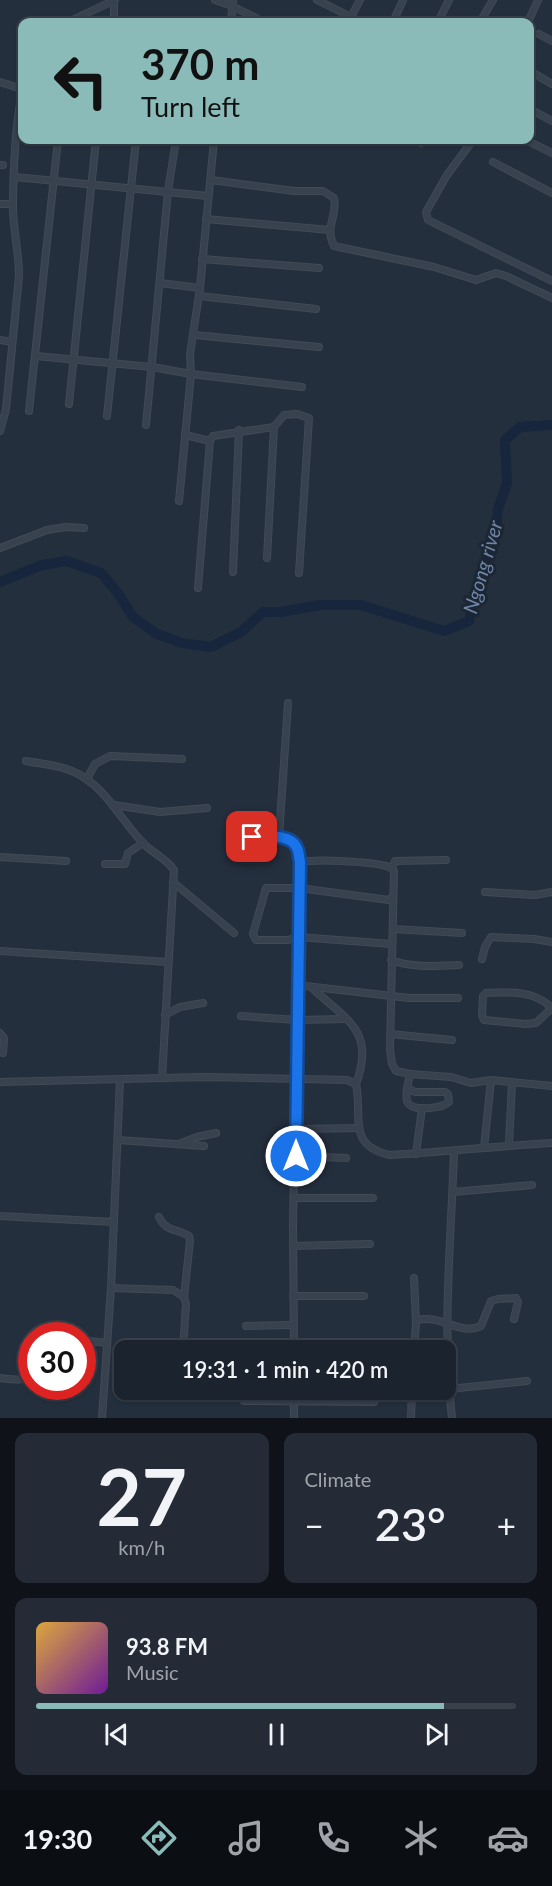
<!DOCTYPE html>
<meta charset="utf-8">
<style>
:root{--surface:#1b232e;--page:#242b36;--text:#f1f3f6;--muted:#a0a4aa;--line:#39404a;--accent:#8bbbb9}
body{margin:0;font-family:Lato,sans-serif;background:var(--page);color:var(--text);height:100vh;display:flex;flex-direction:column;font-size:22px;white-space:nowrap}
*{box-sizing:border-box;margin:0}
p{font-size:20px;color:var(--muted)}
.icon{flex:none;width:33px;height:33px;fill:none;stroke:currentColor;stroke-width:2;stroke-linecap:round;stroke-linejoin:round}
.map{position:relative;height:1418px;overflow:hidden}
.panel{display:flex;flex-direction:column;gap:15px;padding:15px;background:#0f1319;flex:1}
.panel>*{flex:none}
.guide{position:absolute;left:18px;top:18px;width:516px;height:126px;border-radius:12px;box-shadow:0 2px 4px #0004,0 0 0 2px var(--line);background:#8bbbb9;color:#111;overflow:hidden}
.speed{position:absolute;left:18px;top:1322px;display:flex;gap:12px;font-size:30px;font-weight:700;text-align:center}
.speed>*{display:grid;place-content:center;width:78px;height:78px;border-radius:50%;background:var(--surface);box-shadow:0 2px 4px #0004,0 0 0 2px var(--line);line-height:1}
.speed .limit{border:9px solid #d22;background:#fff;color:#111}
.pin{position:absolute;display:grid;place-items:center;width:51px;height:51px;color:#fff;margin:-26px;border-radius:12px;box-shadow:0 3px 9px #0006}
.me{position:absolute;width:66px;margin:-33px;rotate:0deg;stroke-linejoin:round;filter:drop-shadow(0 0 4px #0008)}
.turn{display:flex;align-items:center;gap:21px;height:126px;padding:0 24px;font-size:27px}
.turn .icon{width:78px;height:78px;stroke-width:2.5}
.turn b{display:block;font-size:42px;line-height:51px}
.big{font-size:45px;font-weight:600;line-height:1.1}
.panel .tile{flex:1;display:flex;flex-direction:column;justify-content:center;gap:9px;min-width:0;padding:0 21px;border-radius:12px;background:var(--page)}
.panel .dial{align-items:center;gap:0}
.dial b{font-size:78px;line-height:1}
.song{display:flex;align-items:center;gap:18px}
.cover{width:72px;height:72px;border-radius:9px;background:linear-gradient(135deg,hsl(40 70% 55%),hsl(280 70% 35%))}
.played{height:6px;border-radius:3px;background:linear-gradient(90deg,var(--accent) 85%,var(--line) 85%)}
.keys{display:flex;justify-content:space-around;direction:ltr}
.heat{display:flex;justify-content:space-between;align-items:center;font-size:33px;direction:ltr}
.panel .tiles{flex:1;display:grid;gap:15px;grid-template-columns:1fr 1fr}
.tile:last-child{grid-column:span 2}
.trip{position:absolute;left:114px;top:1340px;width:342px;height:60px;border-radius:12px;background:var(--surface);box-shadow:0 2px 4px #0004,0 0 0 2px var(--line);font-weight:600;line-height:60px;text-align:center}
.dock{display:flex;height:96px;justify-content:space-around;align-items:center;background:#0b0e12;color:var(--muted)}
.dock .icon{width:42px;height:42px}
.dock .selected{color:var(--accent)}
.dock b{font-size:27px;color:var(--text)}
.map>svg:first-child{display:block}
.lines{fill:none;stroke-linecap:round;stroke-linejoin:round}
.river{stroke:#17263c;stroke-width:10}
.minor-casing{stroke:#414a57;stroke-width:8}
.minor{stroke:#38414e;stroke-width:6}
.route-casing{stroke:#114b97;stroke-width:15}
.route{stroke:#1a73e8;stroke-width:10}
.labels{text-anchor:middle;stroke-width:6;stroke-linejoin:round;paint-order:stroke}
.water-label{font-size:20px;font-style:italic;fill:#6d86a8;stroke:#1d2633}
</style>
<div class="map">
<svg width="552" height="1418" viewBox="0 0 552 1418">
<rect width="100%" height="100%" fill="#242f3e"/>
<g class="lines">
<!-- river -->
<polyline class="river" points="0,582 42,565 67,561 101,573 117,592 133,617 157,634 182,643 211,647 241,632 263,612 281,612 320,605 361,605 444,631 469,621 475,595 496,533 498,509 507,483 505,440 520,427 552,425"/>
<defs>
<g id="minor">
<polyline points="112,0 114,1 114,22"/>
<polyline points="215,0 232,6 264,22"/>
<polyline points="317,0 361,22"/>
<polyline points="351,17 360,0"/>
<polyline points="68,22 115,0"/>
<polyline points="231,22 233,0"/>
<polyline points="393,22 403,0"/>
<polyline points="438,22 449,0"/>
<polyline points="480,22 493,0"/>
<polyline points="528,22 538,0"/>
<polyline points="539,34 552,41"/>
<polyline points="530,71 552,84"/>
<polyline points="0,82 22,89"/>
<polyline points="530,109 552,121"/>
<polyline points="473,140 447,175 426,212 428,220 552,281"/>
<polyline points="526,140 552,153"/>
<polyline points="421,143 423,140"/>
<polyline points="493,162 552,193"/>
<polyline points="0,165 3,165"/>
<polyline points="15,177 208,196"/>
<path d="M 211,180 L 294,191 L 323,191 L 334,198 C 338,217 324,226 334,246 L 434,267 L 476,280 L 496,273 L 506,276 L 552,298"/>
<polyline points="0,204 8,204"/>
<polyline points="206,219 330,230"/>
<polyline points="202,259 319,268"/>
<polyline points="160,283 200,288"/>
<polyline points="199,296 316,309"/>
<polyline points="195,335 319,347"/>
<polyline points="0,340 12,342"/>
<polyline points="36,356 152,367 191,374 302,387"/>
<polyline points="69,404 96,140"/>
<polyline points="29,411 58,140"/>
<polyline points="107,416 136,140"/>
<polyline points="146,425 168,191 176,140"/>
<path d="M 0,431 L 6,409 L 19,276 C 19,254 14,233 13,211 C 13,172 15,129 22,91"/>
<polyline points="185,435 210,441 213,436 274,427 284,415 297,414 309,418 299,573"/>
<polyline points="179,501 191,374 190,354 200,288 214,140"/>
<polyline points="0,548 47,530 66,527 84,528"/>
<polyline points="267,558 274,427"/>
<polyline points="233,572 239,430"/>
<polyline points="198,588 210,441"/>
<polyline points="288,703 279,837 295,845 300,863"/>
<path d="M 26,761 C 41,764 58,765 72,771 C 105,785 119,818 143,843 C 152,853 166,858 174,870 L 162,1078"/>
<polyline points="87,779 95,764 110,756 182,759"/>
<polyline points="114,805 160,812 207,808"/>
<polyline points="252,837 279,837"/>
<polyline points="0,857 66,861"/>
<polyline points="105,864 125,864 128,853 143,843"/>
<polyline points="392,868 395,861 446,860"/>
<polyline points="173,882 234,933"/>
<polyline points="485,892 535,895 552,892"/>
<polyline points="393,929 462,933"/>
<polyline points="392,944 298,937 288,940 256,940 253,934 266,888 299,888 389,900 393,896"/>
<polyline points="0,951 168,962"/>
<polyline points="482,959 485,947 491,937 534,939 552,942"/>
<path d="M 391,960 C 411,968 437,966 459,965"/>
<polyline points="297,985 409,998 458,998"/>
<path d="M 311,987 C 346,1020 376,1030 356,1084"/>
<path d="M 552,1008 C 534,990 509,992 486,993 L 483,996 L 482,1015 L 484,1020 L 526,1024 L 536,1023 L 552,1008"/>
<polyline points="165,1015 180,1007 203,1003"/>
<polyline points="241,1016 297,1020 345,1019"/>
<polyline points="0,1033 4,1038 3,1053"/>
<polyline points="390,1034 452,1040"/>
<path d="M 0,1082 L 204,1077 L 347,1080 L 356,1084 C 363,1115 346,1146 390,1155 C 444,1152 498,1146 552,1143"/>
<path d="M 407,1088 L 415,1092 L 445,1092 L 448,1094 L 449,1102 C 444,1108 414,1112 408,1103 C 405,1099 407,1093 407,1088 L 410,1074"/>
<polyline points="296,1129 359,1128"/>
<polyline points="118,1140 204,1146"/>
<polyline points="179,1144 197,1137 216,1133"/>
<polyline points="509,1145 512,1082"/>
<polyline points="484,1148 491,1080"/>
<polyline points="416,1154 422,1108"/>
<polyline points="296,1156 346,1158"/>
<polyline points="453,1192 532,1185"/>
<polyline points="294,1198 373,1198"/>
<polyline points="0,1216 114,1222"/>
<path d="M 159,1217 C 165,1231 177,1229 189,1236 L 190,1241 L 184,1297"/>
<polyline points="293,1246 370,1244"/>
<polyline points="414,1278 416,1323 414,1350"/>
<polyline points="111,1288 173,1290 184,1297 186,1304 183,1350"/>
<polyline points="293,1296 364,1296"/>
<path d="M 416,1323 L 418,1320 C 441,1314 459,1336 481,1326 L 491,1301 L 498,1299 L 516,1298 L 518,1302 L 514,1319"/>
<polyline points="246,1326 293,1325"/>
<polyline points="82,1340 107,1343"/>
<polyline points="294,1344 368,1344"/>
<path d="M 294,1350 L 293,1224 L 300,863 C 311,858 373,862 386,866 C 391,867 391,868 394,871 L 390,1049 L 392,1064 L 396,1071 L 410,1074 L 451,1077 L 471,1083 L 491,1080 L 552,1086"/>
<path d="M 0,1378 C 12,1379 25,1383 32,1372"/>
<polyline points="449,1389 527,1381"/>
<polyline points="244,1401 374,1402"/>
<polyline points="102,1418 111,1288 120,1080"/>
<polyline points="294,1418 294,1389"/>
<polyline points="411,1418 412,1389"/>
<path d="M 452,1418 C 442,1330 451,1240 454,1152"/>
</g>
</defs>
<!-- minor casing -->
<use href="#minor" class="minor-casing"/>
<!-- minor -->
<use href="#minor" class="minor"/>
</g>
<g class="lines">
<defs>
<path id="route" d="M 252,837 C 265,837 291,833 297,848 C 299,852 299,858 300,862 L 296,1156"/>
</defs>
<!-- route casing -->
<use href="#route" class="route-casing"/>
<!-- route -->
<use href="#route" class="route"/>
</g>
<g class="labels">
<!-- water labels -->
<g class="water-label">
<text transform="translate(483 567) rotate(-74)" y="7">Ngong river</text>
</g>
</g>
</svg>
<div class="speed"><div class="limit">30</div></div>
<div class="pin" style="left:252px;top:837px;background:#d93025"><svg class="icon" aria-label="arrive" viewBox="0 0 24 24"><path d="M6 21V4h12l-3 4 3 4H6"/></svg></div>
<svg class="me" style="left:296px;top:1156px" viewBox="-20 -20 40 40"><circle r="17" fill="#1a73e8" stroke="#fff" stroke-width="3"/><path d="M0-11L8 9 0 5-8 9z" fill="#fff"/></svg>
<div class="trip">19:31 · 1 min · 420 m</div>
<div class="guide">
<div class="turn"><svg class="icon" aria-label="left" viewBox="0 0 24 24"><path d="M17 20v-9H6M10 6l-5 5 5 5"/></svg><div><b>370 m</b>Turn left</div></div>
</div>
</div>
<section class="panel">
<div class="tiles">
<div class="tile dial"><b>27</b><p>km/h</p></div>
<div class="tile"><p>Climate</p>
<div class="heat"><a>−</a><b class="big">23°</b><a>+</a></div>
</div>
<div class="tile">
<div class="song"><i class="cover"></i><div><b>93.8 FM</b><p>Music</p></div></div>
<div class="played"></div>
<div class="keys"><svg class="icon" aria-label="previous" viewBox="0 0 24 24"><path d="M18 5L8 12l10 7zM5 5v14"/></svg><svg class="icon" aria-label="pause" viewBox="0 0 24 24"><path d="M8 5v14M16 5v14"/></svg><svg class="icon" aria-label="next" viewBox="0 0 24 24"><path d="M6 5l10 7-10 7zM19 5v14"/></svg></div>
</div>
</div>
</section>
<nav class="dock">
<b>19:30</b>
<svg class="icon selected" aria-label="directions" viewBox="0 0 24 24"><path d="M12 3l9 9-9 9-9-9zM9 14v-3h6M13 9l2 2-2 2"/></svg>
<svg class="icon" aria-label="music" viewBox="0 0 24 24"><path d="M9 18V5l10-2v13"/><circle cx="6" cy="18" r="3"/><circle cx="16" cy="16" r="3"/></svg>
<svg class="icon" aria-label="phone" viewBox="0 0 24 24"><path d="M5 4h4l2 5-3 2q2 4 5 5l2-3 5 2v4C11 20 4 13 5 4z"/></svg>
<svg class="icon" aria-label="climate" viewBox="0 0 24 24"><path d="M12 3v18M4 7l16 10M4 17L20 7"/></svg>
<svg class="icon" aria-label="car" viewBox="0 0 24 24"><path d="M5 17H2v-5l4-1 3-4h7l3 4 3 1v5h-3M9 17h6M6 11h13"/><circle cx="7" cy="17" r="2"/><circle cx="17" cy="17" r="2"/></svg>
</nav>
